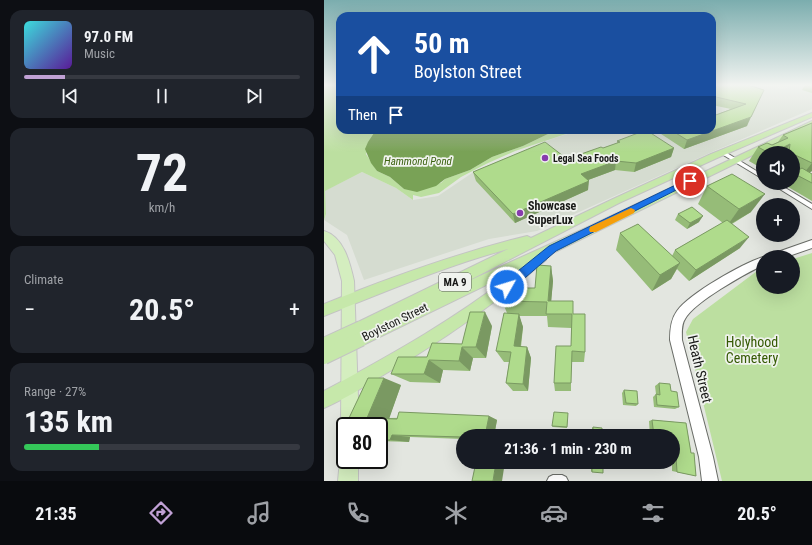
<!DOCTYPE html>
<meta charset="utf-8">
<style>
:root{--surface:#171b24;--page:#20242c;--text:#f1f3f6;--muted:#9ea1a6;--line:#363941;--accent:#c1a1d5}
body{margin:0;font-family:"Roboto Condensed",sans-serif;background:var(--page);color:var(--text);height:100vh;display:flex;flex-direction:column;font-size:15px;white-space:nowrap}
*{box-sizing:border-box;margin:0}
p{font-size:13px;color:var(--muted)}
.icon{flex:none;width:22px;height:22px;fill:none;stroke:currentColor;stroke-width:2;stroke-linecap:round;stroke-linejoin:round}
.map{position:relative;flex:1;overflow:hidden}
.sheet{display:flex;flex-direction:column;gap:10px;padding:10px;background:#0d0f14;width:324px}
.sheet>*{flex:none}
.guide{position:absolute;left:12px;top:12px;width:380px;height:122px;border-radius:12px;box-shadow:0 4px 16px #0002;background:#1a4fa0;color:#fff;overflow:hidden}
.controls{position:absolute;left:432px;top:146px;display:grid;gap:8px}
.controls a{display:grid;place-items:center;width:44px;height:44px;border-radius:50%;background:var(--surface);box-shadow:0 4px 16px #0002;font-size:20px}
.speed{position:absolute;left:12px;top:417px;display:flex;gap:8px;font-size:20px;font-weight:700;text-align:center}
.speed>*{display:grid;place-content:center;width:52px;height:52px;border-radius:50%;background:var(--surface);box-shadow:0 4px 16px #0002;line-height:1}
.speed .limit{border:2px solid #111;border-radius:6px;background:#fff;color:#111}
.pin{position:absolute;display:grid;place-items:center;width:34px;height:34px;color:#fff;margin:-17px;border:2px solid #fff;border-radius:50%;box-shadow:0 1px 4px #0007}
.me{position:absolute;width:44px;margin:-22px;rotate:51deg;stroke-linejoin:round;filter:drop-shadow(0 0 3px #0008)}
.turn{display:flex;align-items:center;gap:14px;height:84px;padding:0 12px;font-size:18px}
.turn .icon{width:52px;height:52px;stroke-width:2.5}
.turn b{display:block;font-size:28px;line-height:34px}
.then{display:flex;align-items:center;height:38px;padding:0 12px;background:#0003;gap:8px;font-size:15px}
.big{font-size:30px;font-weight:700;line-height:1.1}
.sheet .tile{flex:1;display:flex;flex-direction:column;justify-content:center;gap:6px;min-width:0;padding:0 14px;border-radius:12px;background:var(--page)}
.sheet .dial{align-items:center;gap:0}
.dial b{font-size:52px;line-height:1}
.song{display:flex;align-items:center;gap:12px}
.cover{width:48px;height:48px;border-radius:6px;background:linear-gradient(135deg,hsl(180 70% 55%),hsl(270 70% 35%))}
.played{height:4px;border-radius:2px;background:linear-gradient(90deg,var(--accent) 15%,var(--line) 15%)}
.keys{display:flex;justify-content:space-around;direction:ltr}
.heat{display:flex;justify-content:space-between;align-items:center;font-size:22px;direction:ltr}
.charge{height:6px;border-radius:3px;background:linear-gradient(90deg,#34c759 27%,var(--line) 0)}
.trip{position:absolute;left:132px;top:429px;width:224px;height:40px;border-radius:20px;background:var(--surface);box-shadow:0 4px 16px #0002;font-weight:700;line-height:40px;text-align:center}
.menu{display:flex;height:64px;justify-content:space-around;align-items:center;background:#090b0e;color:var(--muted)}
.menu .icon{width:28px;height:28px}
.menu .active{color:var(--accent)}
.menu b{font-size:18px;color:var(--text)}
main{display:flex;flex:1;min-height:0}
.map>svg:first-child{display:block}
.built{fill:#d5dcd0}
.green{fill:#bcdfa0}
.water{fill:#79a256}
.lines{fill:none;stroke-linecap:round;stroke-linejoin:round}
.minor-casing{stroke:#696c67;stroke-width:2}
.tertiary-casing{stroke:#696c67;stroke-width:2}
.primary-casing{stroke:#c3c3c3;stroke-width:2}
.trunk-casing{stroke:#c3c3c3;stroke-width:2}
.minor{fill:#fff;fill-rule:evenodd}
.tertiary{fill:#fff;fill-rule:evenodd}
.primary{fill:#d4eebf;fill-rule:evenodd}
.trunk{fill:#c6e8aa;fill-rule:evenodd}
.trunk-bridge-casing{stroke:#c3c3c3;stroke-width:16;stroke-linecap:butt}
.trunk-bridge{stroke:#c6e8aa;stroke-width:14}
.wall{fill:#96bc78}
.shaded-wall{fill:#7a9962}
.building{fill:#afdb8c;stroke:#7a9962}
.route{fill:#1a73e8;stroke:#114b97}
.slow{fill:#f59e0b}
.poi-dot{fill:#873cad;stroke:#f0f3ee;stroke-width:1.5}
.labels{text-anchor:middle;stroke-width:3.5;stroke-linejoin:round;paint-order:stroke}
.far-poi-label{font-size:10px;font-weight:bold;fill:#181917;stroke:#f0f3ee;text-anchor:start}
.far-water-label{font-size:11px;font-style:italic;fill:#3d6312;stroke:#f0f3ee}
.shield{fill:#f0f3ee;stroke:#595a58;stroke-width:1}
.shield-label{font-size:11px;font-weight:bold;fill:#181917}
.poi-label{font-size:12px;font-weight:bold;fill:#181917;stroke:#f0f3ee;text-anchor:start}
.street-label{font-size:12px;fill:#181917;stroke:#f0f3ee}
.near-park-label{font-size:14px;fill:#345902;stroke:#f0f3ee}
.near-street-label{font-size:14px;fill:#181917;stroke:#f0f3ee}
</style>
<main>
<section class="sheet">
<div class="tile">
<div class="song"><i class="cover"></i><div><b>97.0 FM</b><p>Music</p></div></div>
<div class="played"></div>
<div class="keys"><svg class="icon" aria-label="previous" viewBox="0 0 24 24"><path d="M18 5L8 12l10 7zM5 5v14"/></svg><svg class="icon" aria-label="pause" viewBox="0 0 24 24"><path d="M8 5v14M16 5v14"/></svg><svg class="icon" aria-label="next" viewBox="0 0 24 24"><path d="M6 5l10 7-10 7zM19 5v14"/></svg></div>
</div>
<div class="tile dial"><b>72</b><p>km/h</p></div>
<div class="tile"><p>Climate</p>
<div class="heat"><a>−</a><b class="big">20.5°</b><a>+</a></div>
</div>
<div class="tile"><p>Range · 27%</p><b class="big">135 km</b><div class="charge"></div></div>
</section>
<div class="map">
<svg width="488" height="481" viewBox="0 0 488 481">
<rect width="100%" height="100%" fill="#e3e6e0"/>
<!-- built -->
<polygon class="built" points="388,85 440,85 459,89 472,85 482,85 488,87 488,109 388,152 213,231 165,239 40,280 23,235 0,220 2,214 0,191 38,172 72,188 89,200 114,196 151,171 228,139 256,130 388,130"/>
<!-- green -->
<g class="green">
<polygon points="0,85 16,85 16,130 52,130 42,154 53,171 66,177 80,189 117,183 121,179 146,170 168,157 199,146 224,134 238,130 254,130 191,151 162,164 137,177 115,193 97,197 89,195 89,200 72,188 38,172 1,191 2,214 0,220"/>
<polygon points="488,253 488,481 398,481 362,332 369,319 433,271 439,269 439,287 469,287 469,259"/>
</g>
<!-- water -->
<polygon class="water" points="52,130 238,130 224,134 199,146 168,157 146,170 121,179 112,186 93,192 80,189 66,177 53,171 47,163 41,149 44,142"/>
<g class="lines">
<defs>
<g id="minor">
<polygon points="398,150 439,175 439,179 396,153 395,152"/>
<polygon points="446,183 453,183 488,204 488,209"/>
<polygon points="229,475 238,475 242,477 244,481 223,481 225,477"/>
</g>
<g id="tertiary">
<polygon points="488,240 488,248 462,257 446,257 448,254"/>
<path d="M 439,257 L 439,265 C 421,274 370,302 361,319 C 357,325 358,333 358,340 L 389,457 L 394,481 L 378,481 L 375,457 L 346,340 C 346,330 347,319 353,311 C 366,293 418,264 439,257 Z"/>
</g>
<g id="primary">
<path d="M 0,231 C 20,237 26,263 30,281 L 35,426 L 21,426 L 21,433 L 17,426 L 18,281 L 11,255 L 0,241 Z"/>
<polygon points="21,452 21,460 34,460 34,481 14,481 16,460 19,454"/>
</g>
<path id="trunk" d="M 488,113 L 488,117 L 393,158 L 295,203 L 138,284 L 264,227 L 488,121 L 488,126 L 223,256 L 222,260 C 170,305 115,343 56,377 C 38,388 19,400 0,408 L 0,391 C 67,355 135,317 195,269 L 37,346 L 32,344 L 30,339 L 33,333 L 30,328 L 32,323 L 184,249 C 121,266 61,292 0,316 L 0,304 C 67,277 134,253 203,236 L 207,238 L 289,199 L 387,154 Z"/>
</defs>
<!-- minor casing -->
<use href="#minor" class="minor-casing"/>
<!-- tertiary casing -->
<use href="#tertiary" class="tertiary-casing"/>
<!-- primary casing -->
<use href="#primary" class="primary-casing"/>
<!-- trunk casing -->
<use href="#trunk" class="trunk-casing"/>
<!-- minor -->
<use href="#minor" class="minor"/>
<!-- tertiary -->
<use href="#tertiary" class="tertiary"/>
<!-- primary -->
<use href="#primary" class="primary"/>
<!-- trunk -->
<use href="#trunk" class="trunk"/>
<defs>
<g id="trunk-bridge">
<polyline points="0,345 37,328"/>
<polyline points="0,357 37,339"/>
</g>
</defs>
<!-- trunk-bridge casing -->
<use href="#trunk-bridge" class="trunk-bridge-casing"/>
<!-- trunk-bridge -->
<use href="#trunk-bridge" class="trunk-bridge"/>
</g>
<!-- wall -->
<g class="wall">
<polygon points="424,85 423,126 360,149 334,132 335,130 388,130 389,116 407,109 388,105 388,94"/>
<polygon points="481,85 488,85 488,93 478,90"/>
<polygon points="488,123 488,171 485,173 488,174 488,201 459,184 460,183 469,183 469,153 439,153 439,167 437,168 425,161 434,147 448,145 454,142 459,135"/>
<polygon points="293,141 350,148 347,157 310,172 291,170 264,180 264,190 191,223 152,181 149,172 243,159 279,148 293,143"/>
<polygon points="383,186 427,212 408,224 416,248 365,281 353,269 347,279 328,291 292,250 296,233 348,256 351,250 399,223 374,204"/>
<polygon points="354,214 375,222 363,229 351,220"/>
<polygon points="227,266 229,281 227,301 249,314 261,352 260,362 247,362 247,391 231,391 230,383 247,346 247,328 224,327 223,316 195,316 199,327 197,347 203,347 207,358 204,391 189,391 182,383 185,362 180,362 172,351 183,313 178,301 211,288"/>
<polygon points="168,326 162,358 149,358 146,371 119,370 116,383 86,382 67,374 103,357 138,344"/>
<polygon points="335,383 347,391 355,407 351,409 330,407 329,397 332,394 331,386"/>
<polygon points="77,385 65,418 165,416 173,420 170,436 139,436 139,439 86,437 85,442 55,441 55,426 37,420 25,418"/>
<polygon points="300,390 314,404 312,406 299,405 298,393"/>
<polygon points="244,413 243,428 229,427 228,426"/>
<polygon points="328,420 362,423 367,453 370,453 372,476 348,471 348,462 349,462 349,436 326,436 325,421"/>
<polygon points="269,427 278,433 301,436 268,436 268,428"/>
<polygon points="267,462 305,462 285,463 268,472 267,471"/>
</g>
<!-- shaded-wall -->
<g class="shaded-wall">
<polygon points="427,117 423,126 360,149 363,140"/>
<polygon points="466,144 460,153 448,153"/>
<polygon points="350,148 347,157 310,172 312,163"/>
<polygon points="292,161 291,170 256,183 257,174"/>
<polygon points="488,163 488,171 476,178"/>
<polygon points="265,181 264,190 191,223 189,214"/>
<polygon points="441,194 427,212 403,226 415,209"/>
<polygon points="379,216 375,222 363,229 366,223"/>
<polygon points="425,237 416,248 365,281 372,270"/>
<polygon points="356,263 347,279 328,291 336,275"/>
<polygon points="227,266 229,281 226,315 224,301"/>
<polygon points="161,312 168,326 162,358 152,347"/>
<polygon points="195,314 199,327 195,357 190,346"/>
<polygon points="138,347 149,358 146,371 135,361"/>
<polygon points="203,347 207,358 204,391 199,384"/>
<polygon points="105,360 119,370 116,383 100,374"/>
<polygon points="60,378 77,385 64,422 43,418"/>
<polygon points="165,416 173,420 170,436 161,436"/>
<polygon points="68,435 86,437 85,442 66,440"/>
<polygon points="172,462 181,462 178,481 169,481"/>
</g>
<!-- building -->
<g class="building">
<polygon points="394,85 424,85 440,90 427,117 363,140 347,130 388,130 388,116 389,116 422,104 388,96 388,94"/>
<polygon points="488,123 488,163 469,154 469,153 465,152 466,144 448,153 445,153 434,147 443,143 448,145 464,138 459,135"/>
<polygon points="322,130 350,148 312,163 292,161 257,174 265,181 189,214 149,172 221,142 243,159 277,147 279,148 296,142 293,141"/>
<polygon points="478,168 488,174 488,183 469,173"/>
<polygon points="408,174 441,194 415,209 383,186"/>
<polygon points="368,207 379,216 366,223 354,214"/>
<polygon points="403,220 425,237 372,270 351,250"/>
<polygon points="314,224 356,263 336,275 296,233"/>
<polygon points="213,265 227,266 224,301 249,301 249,314 261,314 261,352 248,351 247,383 230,383 232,346 247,346 248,314 222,314 223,302 178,301 181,288 211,288"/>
<polygon points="146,312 161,312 152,347 138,347 135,361 105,360 100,374 67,374 74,357 103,357 108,343 138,344"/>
<polygon points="180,313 195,314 190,346 203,347 199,384 182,383 187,352 172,351"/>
<polygon points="44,378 60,378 43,418 73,419 75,412 165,416 161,436 139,436 139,437 68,435 66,440 55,440 55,426 35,426 38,418 25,418"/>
<polygon points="335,383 346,384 347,391 353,392 355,407 333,405 332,394 336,395"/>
<polygon points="300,390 313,391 314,404 302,403"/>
<polygon points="230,412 244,413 243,427 228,426"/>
<polygon points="328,420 362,423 367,453 370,453 372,476 353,472 351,441 349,440 349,436 330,436"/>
<polygon points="269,427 278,428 278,433 301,435 301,436 269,436"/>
<polygon points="211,432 225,434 225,436 211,436"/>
<polygon points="152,462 172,462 169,481 148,481"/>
<polygon points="268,462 305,462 305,465 285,463 285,467 279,467 279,473 268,472"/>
</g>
<!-- sky -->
<linearGradient id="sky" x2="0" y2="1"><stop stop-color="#7badae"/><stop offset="0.56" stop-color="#f2f4f1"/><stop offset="1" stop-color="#f2f4f1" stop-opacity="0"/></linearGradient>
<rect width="488" height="152" fill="url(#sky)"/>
<!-- route -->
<polygon class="route" points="364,179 369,179 370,181 232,251 187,290 183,291 179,290 178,287 179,283 225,246"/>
<!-- slow -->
<polygon class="slow" points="307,208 311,210 310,213 272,232 266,232 265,230 266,227"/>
<!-- markers -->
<g class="poi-dot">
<circle cx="221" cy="158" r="4"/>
<circle cx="196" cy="213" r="4"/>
</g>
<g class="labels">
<!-- far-poi labels -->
<g class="far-poi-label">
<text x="229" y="162">Legal Sea Foods</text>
</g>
<!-- far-water labels -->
<g class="far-water-label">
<text x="94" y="165">Hammond Pond</text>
</g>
<!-- shield labels -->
<rect class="shield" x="115" y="273" width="32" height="18" rx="3"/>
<g class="shield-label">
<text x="131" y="286">MA 9</text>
</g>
<!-- poi labels -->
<g class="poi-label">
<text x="204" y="210">Showcase<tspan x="204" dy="14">SuperLux</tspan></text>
</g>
<!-- street labels -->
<g class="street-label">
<text transform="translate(71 322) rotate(-26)" y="4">Boylston Street</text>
</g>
<!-- near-park labels -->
<g class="near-park-label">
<text x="428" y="347">Holyhood<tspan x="428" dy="16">Cemetery</tspan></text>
</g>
<!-- near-street labels -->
<g class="near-street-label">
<text transform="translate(376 369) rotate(77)" y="5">Heath Street</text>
</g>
</g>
</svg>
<div class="controls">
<a><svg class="icon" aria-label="sound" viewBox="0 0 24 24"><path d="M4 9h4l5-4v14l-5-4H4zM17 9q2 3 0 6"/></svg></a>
<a>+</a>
<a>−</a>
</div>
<div class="speed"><div class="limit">80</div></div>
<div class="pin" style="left:366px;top:181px;background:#d93025"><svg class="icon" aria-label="arrive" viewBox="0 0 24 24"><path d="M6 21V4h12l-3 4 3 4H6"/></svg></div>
<svg class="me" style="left:183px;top:287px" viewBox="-20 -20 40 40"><circle r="17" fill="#1a73e8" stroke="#fff" stroke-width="3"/><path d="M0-11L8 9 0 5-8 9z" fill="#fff"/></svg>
<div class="trip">21:36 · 1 min · 230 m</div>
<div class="guide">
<div class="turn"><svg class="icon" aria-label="ahead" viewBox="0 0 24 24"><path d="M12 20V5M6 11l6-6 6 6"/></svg><div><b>50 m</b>Boylston Street</div></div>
<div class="then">Then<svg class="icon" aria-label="arrive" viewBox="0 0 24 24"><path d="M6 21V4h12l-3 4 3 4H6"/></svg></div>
</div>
</div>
</main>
<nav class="menu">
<b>21:35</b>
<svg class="icon active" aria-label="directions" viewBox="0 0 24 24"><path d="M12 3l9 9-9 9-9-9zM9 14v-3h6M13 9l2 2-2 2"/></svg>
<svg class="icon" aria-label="music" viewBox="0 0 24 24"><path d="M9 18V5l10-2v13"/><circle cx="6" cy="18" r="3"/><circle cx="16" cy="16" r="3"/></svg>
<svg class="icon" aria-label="phone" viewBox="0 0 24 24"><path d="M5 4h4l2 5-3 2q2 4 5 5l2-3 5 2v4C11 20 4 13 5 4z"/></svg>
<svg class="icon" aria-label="climate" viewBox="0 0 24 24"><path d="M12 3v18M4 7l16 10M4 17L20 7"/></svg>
<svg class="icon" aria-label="car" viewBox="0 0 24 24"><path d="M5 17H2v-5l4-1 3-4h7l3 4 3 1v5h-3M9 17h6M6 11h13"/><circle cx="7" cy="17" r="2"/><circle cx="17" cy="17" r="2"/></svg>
<svg class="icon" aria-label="filters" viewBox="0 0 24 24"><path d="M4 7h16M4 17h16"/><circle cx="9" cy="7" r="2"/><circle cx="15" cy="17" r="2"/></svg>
<b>20.5°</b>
</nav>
